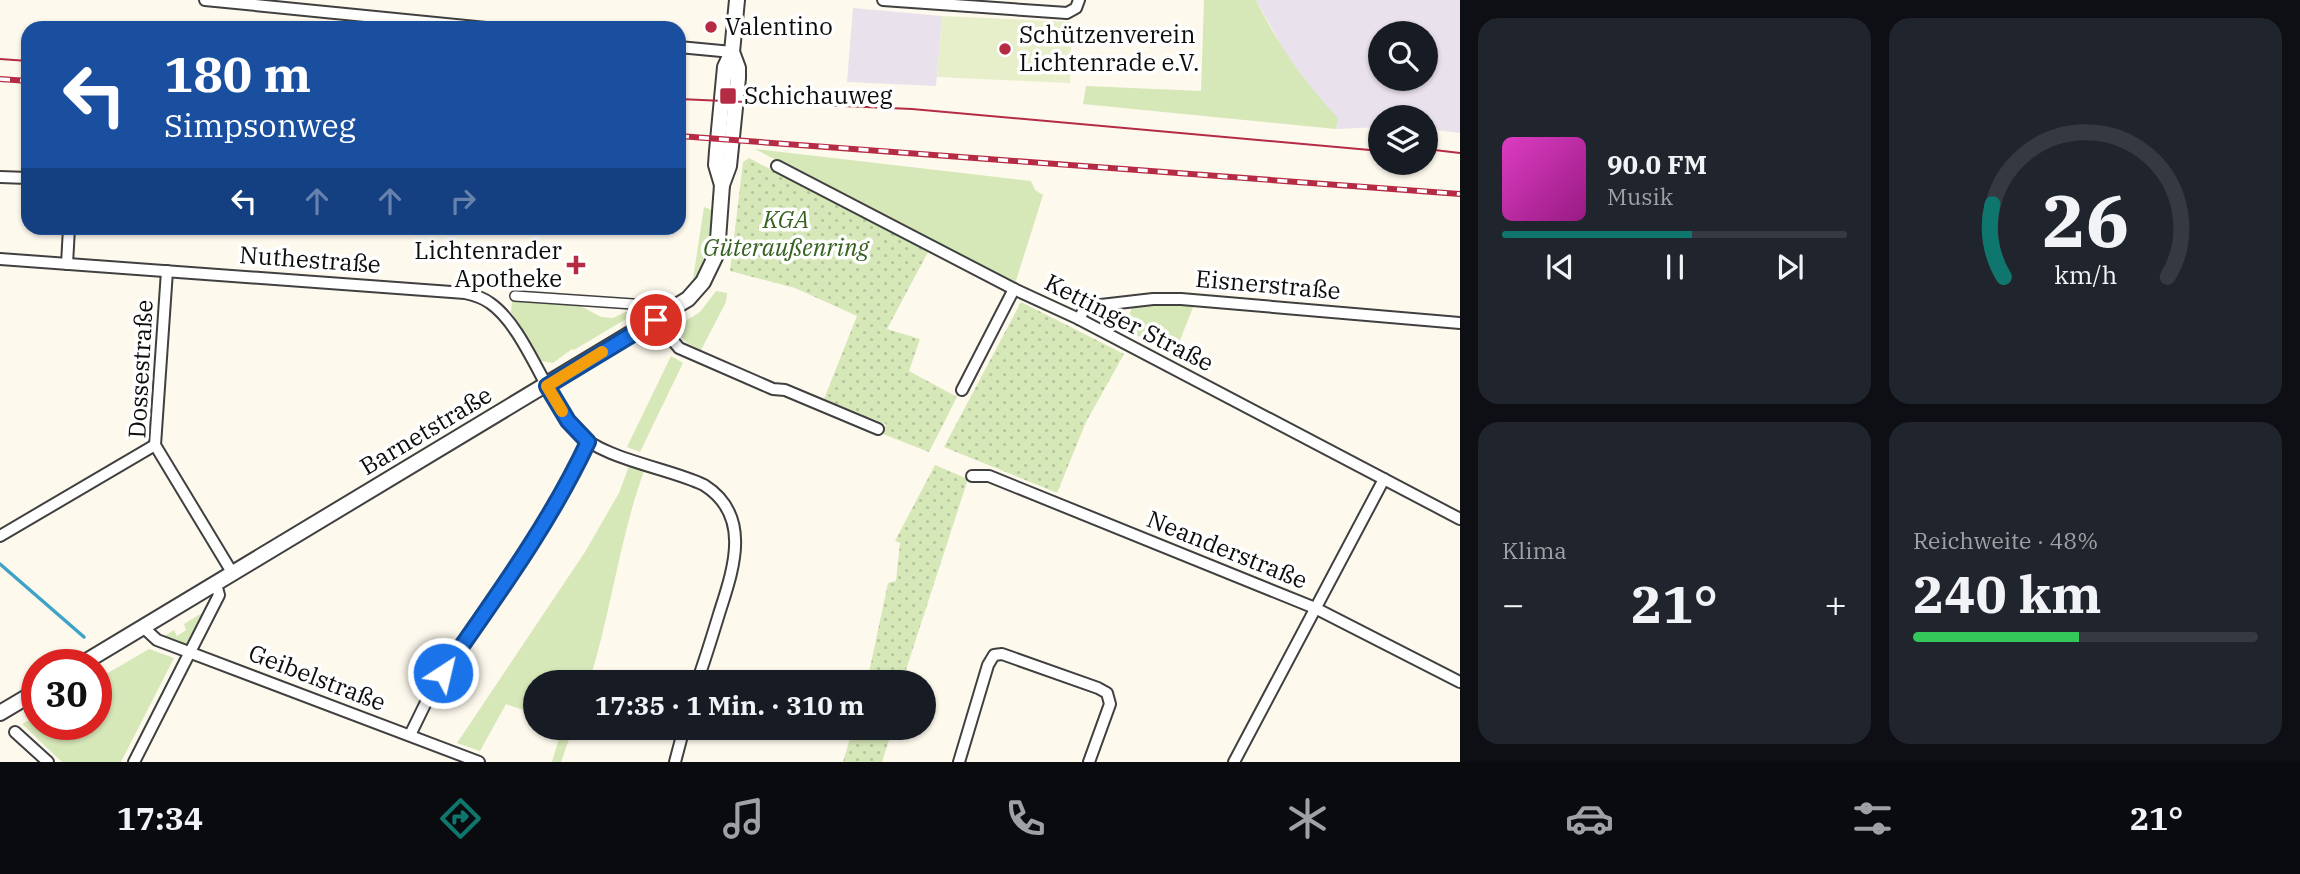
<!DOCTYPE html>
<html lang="de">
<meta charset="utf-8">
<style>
:root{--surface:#171b24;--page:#20242c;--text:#f1f3f6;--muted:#9ea1a6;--line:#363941;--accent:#0f766e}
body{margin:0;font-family:"IBM Plex Serif",serif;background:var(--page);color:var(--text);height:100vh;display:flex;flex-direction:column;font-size:26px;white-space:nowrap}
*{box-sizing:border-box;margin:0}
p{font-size:23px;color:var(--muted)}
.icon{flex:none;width:38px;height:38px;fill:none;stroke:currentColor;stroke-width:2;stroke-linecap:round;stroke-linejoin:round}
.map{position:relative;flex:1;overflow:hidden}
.details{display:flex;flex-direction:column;gap:18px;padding:18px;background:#0d0f14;width:840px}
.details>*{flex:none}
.top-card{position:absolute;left:21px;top:21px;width:665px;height:214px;border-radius:21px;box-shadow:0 2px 5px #0004;background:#1a4fa0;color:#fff;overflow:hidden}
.fabs{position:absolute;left:1368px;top:21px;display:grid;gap:14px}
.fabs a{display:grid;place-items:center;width:70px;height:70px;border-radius:50%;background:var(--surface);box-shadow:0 2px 5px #0004;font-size:35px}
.speed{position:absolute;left:21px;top:649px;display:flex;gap:14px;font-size:35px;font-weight:700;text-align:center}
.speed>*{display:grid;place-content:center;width:91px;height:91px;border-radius:50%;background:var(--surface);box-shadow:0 2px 5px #0004;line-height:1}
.speed .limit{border:10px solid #d22;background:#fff;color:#111}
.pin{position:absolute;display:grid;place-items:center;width:60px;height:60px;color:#fff;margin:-30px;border:4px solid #fff;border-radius:50%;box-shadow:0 2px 7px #0007}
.me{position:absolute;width:77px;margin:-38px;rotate:35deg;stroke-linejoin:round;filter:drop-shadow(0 0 5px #0008)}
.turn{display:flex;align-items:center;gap:24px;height:147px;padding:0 28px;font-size:32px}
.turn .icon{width:91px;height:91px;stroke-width:2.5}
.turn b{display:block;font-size:49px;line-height:60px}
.lanes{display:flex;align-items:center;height:66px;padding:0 28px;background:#0003;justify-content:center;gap:35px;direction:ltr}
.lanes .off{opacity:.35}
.big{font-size:52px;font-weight:800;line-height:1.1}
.details .tile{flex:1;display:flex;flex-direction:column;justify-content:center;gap:10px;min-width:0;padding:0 24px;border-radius:21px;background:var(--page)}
.details .dial{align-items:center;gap:0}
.dial svg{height:182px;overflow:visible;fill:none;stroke:var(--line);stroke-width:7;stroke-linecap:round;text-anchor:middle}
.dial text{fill:var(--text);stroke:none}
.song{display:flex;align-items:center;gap:21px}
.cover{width:84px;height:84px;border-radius:10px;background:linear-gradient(135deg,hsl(310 70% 55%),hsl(310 70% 35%))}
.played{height:7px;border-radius:4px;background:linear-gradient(90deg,var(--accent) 55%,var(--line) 55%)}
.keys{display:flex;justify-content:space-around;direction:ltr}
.heat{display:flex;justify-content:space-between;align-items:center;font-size:38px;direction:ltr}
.charge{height:10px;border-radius:5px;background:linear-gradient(90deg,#34c759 48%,var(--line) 0)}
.details .tiles{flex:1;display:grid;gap:18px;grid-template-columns:repeat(2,1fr)}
.trip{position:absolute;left:523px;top:670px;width:413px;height:70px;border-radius:35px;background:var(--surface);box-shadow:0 2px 5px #0004;font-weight:800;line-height:70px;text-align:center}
.dock{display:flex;height:112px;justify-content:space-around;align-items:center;background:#090b0e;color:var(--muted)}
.dock .icon{width:49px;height:49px}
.dock .current{color:var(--accent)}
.dock b{font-size:32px;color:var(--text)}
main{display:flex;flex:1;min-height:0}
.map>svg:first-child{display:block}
.industrial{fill:#e9e1eb;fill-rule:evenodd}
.grass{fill:#d6e7b8}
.garden{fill:url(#garden-dots)}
.pitch{fill:#e6eeca}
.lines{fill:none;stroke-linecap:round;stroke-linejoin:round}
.stream{stroke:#3fa2c7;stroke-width:3.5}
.pedestrian-casing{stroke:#404040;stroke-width:12}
.minor-casing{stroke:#404040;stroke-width:14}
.tertiary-casing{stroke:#404040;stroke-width:18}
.pedestrian{stroke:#fff;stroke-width:9}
.minor{stroke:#fff;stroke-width:10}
.tertiary{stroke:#fff;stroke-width:14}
.tram{stroke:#b62b44;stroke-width:2}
.rail-casing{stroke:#b62b44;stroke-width:6}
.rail{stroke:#fff;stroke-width:3.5;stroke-dasharray:10;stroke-linecap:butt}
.route-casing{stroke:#114b97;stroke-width:18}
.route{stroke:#1a73e8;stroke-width:12}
.slow{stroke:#f59e0b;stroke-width:12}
.poi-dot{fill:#b62b44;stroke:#fff;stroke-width:2.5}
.labels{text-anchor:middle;stroke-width:7;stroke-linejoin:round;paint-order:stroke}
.poi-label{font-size:24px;fill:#0d0d0d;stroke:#fff;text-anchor:start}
.park-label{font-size:24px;font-style:italic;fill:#366120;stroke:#fff}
.street-label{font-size:24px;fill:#0d0d0d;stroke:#fff}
</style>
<main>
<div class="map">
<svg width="1460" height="762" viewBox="0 0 1460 762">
<defs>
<pattern id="garden-dots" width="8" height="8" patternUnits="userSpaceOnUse" patternTransform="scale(1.75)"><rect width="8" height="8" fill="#d6e7b8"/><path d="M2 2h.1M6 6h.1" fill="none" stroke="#b6c59d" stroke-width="1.8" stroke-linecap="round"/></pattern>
</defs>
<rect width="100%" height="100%" fill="#fef9ed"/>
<!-- industrial -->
<g class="industrial">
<path d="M 1256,0 L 1460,0 L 1460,133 L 1426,129 L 1426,117 L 1381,117 L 1381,127 L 1336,129 L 1337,118 L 1314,93 L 1286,54 ZM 1381,33 L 1426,33 L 1426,79 L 1381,79 Z"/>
<polygon points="853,8 942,16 936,86 847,82"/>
</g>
<!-- grass -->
<g class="grass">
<path d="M 1204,0 L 1256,0 C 1277,44 1305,83 1338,118 L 1336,129 L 1083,104 L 1086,86 L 1201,91 Z"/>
<polygon points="755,149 1031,181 1035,190 1043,195 1015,284"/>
<path d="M 704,207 L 712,210 C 712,258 704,281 663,307 L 662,305 L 685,290 L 693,279 Z"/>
<polygon points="716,291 727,293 726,302 701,350 687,343 677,332 679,325 700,312"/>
<polygon points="514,299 577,304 601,317 613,318 640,305 642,307 641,310 574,350 572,349 553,363 541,361 511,312 512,300"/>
<polygon points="1178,304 1194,305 1174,355 1123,328 1133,306"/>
<polygon points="671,356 683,363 640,452 627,447"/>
<path d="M 629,466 L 644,471 C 619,540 611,613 589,682 L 536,682 L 535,714 L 506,704 L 480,751 L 457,743 L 585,552 L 619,493 Z"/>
<polygon points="202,613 187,644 182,645 163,637 174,630 177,636 186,630 184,624"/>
<polygon points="149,649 174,658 121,762 62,762 22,724 37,716 37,724 96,724 96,680"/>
<polygon points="562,728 573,728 561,762 552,762"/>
</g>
<!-- garden -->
<g class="garden">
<polygon points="749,158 928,252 887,329 920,339 909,371 957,397 929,452 883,434 886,424 824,399 857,316 795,288 730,271 743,162"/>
<polygon points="1021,302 1124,354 1086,422 1057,493 944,447"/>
<polygon points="935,465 968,479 902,682 867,682 888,583 896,581 900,543 895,541"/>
<polygon points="853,728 887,728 885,736 890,737 882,762 843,762"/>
</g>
<!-- pitch -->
<polygon class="pitch" points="942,16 1072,22 1070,83 937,77"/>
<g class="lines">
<!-- stream -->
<polyline class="stream" points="0,564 84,637"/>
<defs>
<polyline id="pedestrian" points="515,296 633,304"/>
<g id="minor">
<polyline points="205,0 486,28"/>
<polyline points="883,0 1067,13 1076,8 1079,0"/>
<polyline points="679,47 732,52"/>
<polyline points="777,166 1014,289 1079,319 1460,519"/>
<polyline points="0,177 28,178"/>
<path d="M 0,259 L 465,293 C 474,295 482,297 490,303 C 525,327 546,398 576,431 C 601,459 669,468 704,485 C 753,516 733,570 719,614 C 712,637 705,660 697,682"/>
<polyline points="67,264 69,228"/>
<polyline points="167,271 155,445 233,574"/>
<polyline points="1079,319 1085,308 1092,306 1153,299 1181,299 1460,323"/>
<polyline points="656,320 679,348 773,389 785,390 878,429"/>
<polyline points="962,390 1014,289"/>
<polyline points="972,476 989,476 1315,608 1460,682"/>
<polyline points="0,536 155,445"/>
<polyline points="143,627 157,640 479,762"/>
<polyline points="15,732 48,762"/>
<polyline points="410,735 432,690 549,517 588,442"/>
<polyline points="134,762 219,595 216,584"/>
<polyline points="675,762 684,728"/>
<polyline points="959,762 988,665 994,655 1002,654 1098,688 1107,693 1110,704 1089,762"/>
<polyline points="1234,762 1384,479"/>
</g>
<g id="tertiary">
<polyline points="722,185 716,165 717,151 725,67 732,52 737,0"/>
<polyline points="80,665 688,299 703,282 717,253 722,185 729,166 738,78 738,68 732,52"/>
<polyline points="0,713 37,691"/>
</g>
</defs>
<!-- pedestrian casing -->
<use href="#pedestrian" class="pedestrian-casing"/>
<!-- minor casing -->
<use href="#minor" class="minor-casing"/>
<!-- tertiary casing -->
<use href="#tertiary" class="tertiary-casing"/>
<!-- pedestrian -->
<use href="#pedestrian" class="pedestrian"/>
<!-- minor -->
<use href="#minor" class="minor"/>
<!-- tertiary -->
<use href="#tertiary" class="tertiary"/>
<!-- tram -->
<g class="tram">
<polyline points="0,59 28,61"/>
<polyline points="679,99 912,109 1381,151"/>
<polyline points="1426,149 1460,153"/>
</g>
<defs>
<g id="rail">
<polyline points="0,79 28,81"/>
<polyline points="679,136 1460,194"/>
</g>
</defs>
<!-- rail casing -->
<use href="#rail" class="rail-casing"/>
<!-- rail -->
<use href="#rail" class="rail"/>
</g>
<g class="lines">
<defs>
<path id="route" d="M 443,673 C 495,598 549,525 588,442 L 568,421 L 547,386 L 656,320"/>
</defs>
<!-- route casing -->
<use href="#route" class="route-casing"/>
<!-- route -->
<use href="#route" class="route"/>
<!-- slow -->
<polyline class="slow" points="562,411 547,386 602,352"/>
</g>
<!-- markers -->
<g class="poi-dot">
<circle cx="711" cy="27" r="7"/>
<circle cx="1005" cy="49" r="7"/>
<rect x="719" y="87" width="18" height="18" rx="3.5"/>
<path d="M572.5 254.5h7v7h7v7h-7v7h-7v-7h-7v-7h7z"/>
</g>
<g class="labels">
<!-- poi labels -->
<g class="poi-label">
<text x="725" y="35">Valentino</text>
<text x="1019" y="43">Schützenverein<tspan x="1019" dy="28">Lichtenrade e.V.</tspan></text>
<text x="744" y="104">Schichauweg</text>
<text x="562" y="259" text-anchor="end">Lichtenrader<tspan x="562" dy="28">Apotheke</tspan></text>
</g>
<!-- park labels -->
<g class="park-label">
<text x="786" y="228">KGA<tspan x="786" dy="28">Güteraußenring</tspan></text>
</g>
<!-- street labels -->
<g class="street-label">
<text transform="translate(310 260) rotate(4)" y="8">Nuthestraße</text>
<text transform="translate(1268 285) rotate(5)" y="8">Eisnerstraße</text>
<text transform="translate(1129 323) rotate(27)" y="8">Kettinger Straße</text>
<text transform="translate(141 369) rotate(-87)" y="8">Dossestraße</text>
<text transform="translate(426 431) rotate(-31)" y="8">Barnetstraße</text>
<text transform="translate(1227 550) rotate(22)" y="8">Neanderstraße</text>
<text transform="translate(317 678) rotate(21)" y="8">Geibelstraße</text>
</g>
</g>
</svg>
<div class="fabs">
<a><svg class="icon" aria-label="search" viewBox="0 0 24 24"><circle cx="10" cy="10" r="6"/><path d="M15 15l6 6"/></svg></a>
<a><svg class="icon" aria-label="layers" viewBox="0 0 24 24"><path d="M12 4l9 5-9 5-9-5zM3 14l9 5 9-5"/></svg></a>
</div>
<div class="speed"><div class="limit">30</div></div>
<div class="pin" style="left:656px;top:320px;background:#d93025"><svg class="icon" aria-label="arrive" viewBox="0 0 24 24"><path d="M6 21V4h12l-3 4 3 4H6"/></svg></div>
<svg class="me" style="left:443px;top:673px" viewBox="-20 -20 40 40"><circle r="17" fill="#1a73e8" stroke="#fff" stroke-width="3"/><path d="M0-11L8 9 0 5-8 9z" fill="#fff"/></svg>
<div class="trip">17:35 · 1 Min. · 310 m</div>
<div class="top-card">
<div class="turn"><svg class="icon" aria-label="left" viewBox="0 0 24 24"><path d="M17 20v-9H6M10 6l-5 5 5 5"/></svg><div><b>180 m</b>Simpsonweg</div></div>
<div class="lanes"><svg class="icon" aria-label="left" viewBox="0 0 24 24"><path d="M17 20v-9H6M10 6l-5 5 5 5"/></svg><svg class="icon off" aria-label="ahead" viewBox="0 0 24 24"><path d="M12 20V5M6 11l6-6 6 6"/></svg><svg class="icon off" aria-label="ahead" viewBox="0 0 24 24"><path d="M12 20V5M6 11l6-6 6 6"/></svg><svg class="icon off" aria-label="right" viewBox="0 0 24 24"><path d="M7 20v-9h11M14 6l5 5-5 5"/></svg></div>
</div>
</div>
<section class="details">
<div class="tiles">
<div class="tile">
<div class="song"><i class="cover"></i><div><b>90.0 FM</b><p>Musik</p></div></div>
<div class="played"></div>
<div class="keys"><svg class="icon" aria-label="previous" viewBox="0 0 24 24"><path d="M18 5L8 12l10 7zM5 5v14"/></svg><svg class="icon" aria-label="pause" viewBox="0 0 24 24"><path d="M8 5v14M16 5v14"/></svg><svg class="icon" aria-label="next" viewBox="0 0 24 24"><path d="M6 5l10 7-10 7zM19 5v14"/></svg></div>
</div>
<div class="tile dial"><svg viewBox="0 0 100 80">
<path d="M14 69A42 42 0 1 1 86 69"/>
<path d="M14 69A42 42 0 0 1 9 37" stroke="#0f766e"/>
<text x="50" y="56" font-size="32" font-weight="700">26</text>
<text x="50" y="72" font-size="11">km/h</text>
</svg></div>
<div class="tile"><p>Klima</p>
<div class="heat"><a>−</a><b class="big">21°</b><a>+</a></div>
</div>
<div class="tile"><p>Reichweite · 48%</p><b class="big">240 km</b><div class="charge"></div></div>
</div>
</section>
</main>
<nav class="dock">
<b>17:34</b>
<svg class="icon current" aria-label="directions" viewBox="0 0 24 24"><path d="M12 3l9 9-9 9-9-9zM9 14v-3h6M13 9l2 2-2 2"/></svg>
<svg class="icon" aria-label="music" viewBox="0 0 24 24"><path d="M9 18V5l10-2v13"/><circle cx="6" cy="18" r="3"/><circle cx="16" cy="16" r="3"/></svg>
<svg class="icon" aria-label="phone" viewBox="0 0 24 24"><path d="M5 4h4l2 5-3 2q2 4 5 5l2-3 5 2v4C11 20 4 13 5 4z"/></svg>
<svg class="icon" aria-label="climate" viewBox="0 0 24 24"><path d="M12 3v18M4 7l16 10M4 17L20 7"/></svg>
<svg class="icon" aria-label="car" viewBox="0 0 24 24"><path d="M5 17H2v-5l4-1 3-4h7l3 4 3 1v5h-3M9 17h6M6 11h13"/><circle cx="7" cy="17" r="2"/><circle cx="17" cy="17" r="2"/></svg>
<svg class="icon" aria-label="filters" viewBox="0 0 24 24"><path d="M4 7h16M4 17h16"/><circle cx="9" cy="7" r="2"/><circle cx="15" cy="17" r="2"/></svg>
<b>21°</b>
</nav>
